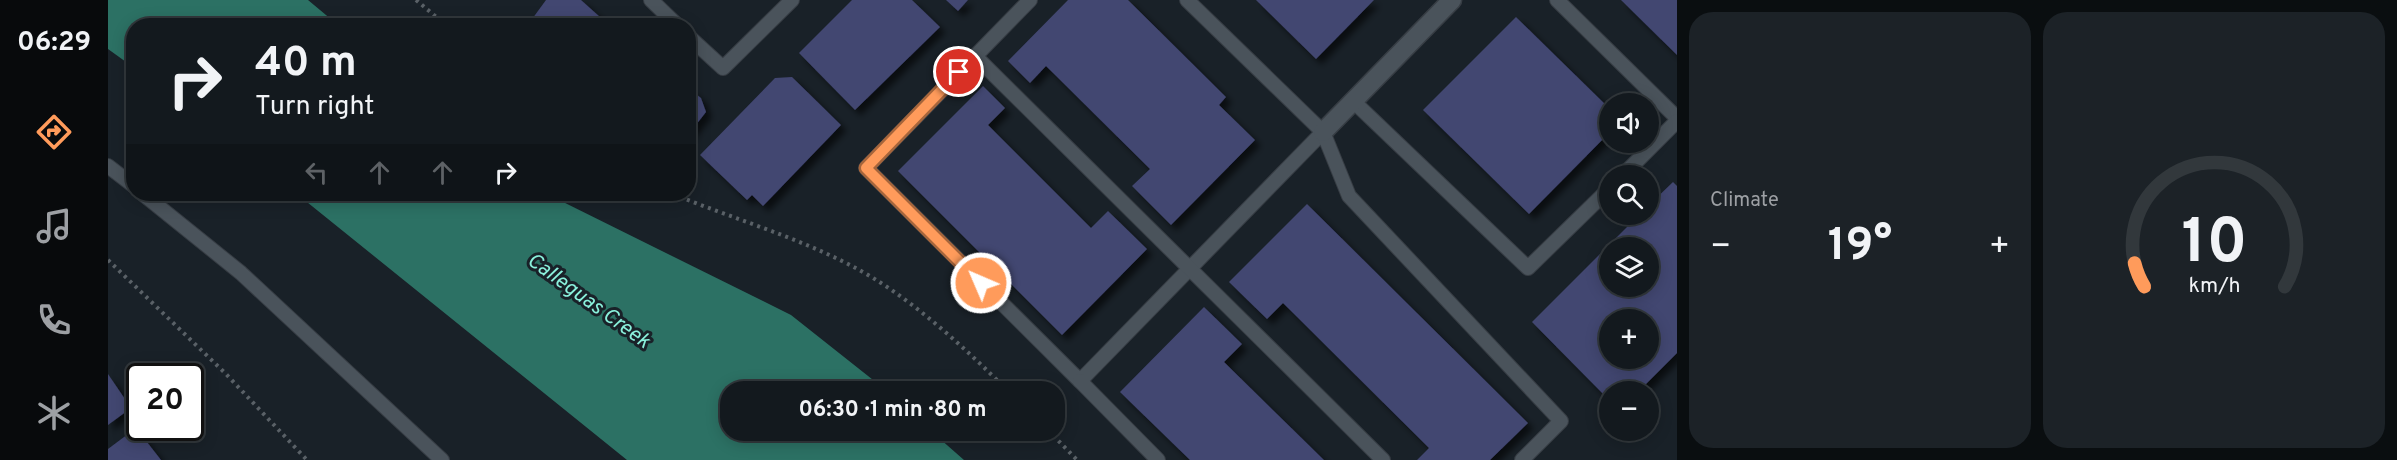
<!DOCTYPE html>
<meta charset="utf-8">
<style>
:root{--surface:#13191e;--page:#1c2227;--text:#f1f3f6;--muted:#9da0a4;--line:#32383c;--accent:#ff9b5b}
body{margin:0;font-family:Overpass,sans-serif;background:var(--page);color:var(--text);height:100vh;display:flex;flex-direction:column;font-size:22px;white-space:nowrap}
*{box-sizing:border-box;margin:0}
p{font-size:20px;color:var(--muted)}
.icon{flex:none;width:33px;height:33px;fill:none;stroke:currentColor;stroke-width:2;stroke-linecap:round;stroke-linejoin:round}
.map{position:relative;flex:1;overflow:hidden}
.panel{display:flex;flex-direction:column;gap:12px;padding:12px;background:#0a0e10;width:720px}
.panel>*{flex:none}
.guide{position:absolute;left:18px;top:18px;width:570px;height:183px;border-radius:24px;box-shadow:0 3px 15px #0003,0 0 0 2px var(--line);background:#13191e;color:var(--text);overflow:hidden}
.fabs{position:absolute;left:1491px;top:93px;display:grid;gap:12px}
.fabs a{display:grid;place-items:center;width:60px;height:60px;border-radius:50%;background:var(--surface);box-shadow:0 3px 15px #0003,0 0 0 2px var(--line);font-size:30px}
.speed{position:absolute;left:18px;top:363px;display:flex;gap:12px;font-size:30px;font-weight:700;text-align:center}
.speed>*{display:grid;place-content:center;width:78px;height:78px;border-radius:50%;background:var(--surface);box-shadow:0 3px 15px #0003,0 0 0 2px var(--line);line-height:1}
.speed .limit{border:3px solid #111;border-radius:9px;background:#fff;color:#111}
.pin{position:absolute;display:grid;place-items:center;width:51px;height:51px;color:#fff;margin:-26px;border:3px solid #fff;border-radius:50%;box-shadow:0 2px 6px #0007}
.me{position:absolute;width:66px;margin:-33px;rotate:315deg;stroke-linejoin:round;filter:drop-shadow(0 0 4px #0008)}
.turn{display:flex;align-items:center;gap:21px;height:126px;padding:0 30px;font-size:27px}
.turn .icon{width:78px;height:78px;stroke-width:2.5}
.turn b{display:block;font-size:42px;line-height:51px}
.lanes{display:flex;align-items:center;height:57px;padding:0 30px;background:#0003;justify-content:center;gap:30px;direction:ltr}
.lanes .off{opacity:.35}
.big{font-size:45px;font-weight:700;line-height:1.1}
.panel .card{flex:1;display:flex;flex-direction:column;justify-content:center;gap:9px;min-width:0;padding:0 21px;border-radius:24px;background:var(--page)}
.panel .dial{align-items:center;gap:0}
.dial svg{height:156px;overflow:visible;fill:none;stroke:var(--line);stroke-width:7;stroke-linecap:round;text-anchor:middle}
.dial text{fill:var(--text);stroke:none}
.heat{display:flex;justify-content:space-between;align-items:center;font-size:33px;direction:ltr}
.panel .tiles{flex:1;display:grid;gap:12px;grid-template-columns:repeat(2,1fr)}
.trip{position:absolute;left:612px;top:381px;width:345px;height:60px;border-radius:24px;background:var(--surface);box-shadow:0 3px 15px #0003,0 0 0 2px var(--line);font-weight:700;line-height:60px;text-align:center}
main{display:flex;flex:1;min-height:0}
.tab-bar{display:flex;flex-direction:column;width:108px;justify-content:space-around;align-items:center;background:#080a0c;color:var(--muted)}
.tab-bar .icon{width:42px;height:42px}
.tab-bar .on{color:var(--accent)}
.tab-bar b{font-size:27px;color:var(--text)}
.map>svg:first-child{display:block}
.water{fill:#2c7164}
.building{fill:#424671;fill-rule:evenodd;filter:url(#shadow)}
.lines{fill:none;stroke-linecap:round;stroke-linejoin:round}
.lane-casing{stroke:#373d44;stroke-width:16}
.street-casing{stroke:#373d44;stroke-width:21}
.path{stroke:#5a6167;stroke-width:4;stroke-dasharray:3 4.5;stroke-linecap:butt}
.lane{stroke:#4a535b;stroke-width:14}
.street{stroke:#4a535b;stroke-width:18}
.route-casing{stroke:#a6653b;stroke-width:15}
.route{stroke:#ff9b5b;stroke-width:10}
.labels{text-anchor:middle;stroke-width:6;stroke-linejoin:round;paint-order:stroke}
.water-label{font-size:21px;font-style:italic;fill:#8af1dc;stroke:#192128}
</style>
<main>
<nav class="tab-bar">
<b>06:29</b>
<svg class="icon on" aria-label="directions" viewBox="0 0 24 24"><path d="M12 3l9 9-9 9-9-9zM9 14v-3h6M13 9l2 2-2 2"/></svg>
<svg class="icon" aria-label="music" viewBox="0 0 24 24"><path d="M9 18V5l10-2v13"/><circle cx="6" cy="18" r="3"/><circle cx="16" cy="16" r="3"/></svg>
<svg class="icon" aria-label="phone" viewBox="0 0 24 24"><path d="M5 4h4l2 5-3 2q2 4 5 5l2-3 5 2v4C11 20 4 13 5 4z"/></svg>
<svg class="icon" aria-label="climate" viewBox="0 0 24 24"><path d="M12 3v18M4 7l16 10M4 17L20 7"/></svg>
</nav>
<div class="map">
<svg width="1569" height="460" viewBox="0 0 1569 460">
<defs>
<filter id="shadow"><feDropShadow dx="5.5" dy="5.5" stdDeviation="3" flood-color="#0009"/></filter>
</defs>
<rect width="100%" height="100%" fill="#192128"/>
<!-- water -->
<g class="water">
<polygon points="0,0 200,0 230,25 26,26 25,67 0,49"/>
<polygon points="189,194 439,194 683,315 779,391 622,392 622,430 823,431 856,460 519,460"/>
</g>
<!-- building -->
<g class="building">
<polygon points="438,0 473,0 502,26 419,26"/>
<polygon points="744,0 804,0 832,27 747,110 691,53"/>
<polygon points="838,0 860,0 850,11"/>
<polygon points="960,0 1020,0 1118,97 1111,105 1147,140 1063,225 1024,186 1042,169 938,66 922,83 900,61"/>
<polygon points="1148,0 1266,0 1208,59"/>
<polygon points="1513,0 1569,0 1569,55"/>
<polygon points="1408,17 1502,109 1502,132 1421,214 1315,110"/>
<polygon points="684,77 733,125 655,206 644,195 639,200 592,155 667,78"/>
<polygon points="875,86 897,108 880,125 983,228 1000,211 1039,249 954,335 790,171"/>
<polygon points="580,88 593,98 598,112 580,135"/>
<path d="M 1565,182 L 1569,186 L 1569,353 L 1530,392 L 1502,392 L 1502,401 L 1424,322 L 1532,214 L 1540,214 L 1540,206 ZM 1502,248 L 1540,248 L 1540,286 L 1502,286 ZM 1502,320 L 1540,320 L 1540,358 L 1502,358 Z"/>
<polygon points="1199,204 1420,423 1382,460 1309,460 1321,448 1175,303 1159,319 1121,282"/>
<polygon points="1096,307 1134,344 1116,362 1216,460 1082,460 1012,392"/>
<polygon points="0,374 23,408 0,425"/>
<polygon points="28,428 53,460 0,460 0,449"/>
</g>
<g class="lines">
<defs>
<g id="lane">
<polyline points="543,0 570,26"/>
<polyline points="922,0 758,168 972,381 1215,132"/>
<polyline points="1079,0 1215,132 1241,196 1453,421 1414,460"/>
<polyline points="1449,0 1569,118"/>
<polyline points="580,36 615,68 684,0"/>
<polyline points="867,56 1275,460"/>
<polyline points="1244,100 1420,268 1502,188"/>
<polyline points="0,166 26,186"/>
<polyline points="1514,176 1569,121"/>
<polyline points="35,194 133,273 334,460"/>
<polyline points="972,381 1050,460"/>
</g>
<polyline id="street" points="1215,132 1344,0"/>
</defs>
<!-- lane casing -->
<use href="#lane" class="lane-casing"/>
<!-- street casing -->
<use href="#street" class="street-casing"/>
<!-- path -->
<g class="path">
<polyline points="308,0 339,26"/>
<path d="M 565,194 C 623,218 683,235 740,264 C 798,293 855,346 901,392"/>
<polyline points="0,260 118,374 199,460"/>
<polyline points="940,430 969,460"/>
</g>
<!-- lane -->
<use href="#lane" class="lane"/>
<!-- street -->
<use href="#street" class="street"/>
</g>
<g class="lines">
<defs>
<polyline id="route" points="851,72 758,168 873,283"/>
</defs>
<!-- route casing -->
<use href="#route" class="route-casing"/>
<!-- route -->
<use href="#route" class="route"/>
</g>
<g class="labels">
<!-- water labels -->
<g class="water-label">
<text transform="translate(481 300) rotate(36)" y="7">Calleguas Creek</text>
</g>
</g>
</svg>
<div class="fabs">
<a><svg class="icon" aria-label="sound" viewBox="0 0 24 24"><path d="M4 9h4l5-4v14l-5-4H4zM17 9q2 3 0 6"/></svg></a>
<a><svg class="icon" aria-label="search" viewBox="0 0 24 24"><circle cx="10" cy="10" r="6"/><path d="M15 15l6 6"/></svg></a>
<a><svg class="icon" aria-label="layers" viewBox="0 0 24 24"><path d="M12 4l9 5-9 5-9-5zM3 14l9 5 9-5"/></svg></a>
<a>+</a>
<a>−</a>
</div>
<div class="speed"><div class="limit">20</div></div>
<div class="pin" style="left:851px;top:72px;background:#d93025"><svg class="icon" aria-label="arrive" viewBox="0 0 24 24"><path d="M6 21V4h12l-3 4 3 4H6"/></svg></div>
<svg class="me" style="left:873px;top:283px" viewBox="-20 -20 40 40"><circle r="17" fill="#ff9b5b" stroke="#fff" stroke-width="3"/><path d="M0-11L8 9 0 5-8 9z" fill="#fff"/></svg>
<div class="trip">06:30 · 1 min · 80 m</div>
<div class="guide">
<div class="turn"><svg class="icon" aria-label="right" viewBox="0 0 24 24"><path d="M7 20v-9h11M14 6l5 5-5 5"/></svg><div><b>40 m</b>Turn right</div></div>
<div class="lanes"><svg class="icon off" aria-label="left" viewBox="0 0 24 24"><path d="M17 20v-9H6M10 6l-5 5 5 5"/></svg><svg class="icon off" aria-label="ahead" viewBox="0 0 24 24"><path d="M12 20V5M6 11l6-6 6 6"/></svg><svg class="icon off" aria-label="ahead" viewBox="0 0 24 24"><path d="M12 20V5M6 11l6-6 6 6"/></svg><svg class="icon" aria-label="right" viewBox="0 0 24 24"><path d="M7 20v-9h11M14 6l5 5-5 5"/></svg></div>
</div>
</div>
<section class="panel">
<div class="tiles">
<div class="card"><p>Climate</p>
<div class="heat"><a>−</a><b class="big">19°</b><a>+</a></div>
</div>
<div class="card dial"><svg viewBox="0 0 100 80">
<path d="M14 69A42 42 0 1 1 86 69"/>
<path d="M14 69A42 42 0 0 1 9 57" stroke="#ff9b5b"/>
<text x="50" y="56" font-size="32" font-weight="700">10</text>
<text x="50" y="72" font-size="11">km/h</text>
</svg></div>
</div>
</section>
</main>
